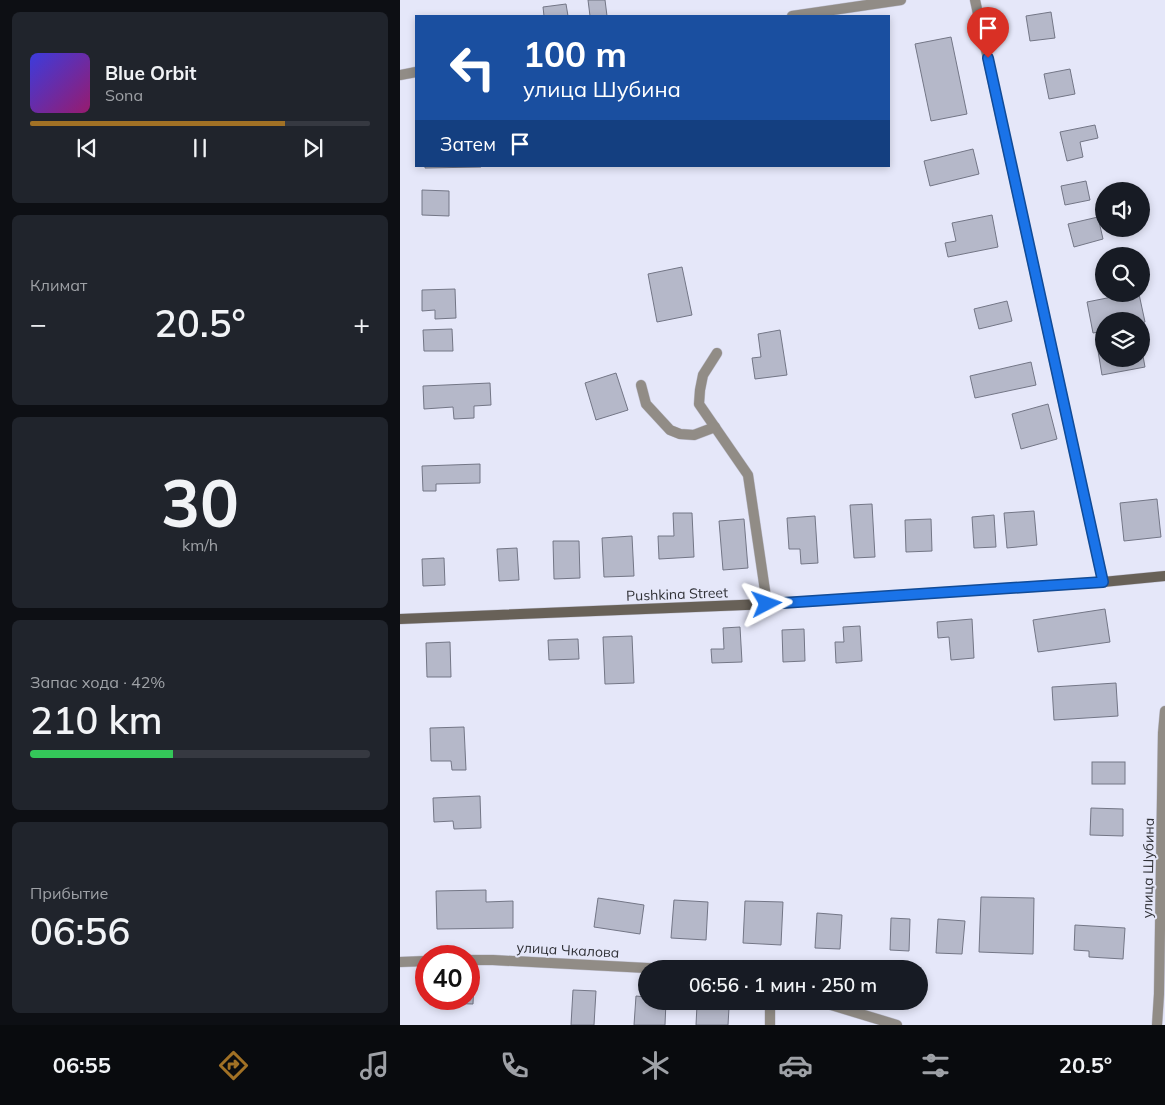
<!DOCTYPE html>
<html lang="ru">
<meta charset="utf-8">
<style>
:root{--surface:#171b24;--page:#20242c;--text:#f1f3f6;--muted:#9ea1a6;--line:#363941;--accent:#a17125}
body{margin:0;font-family:Mulish,sans-serif;background:var(--page);color:var(--text);height:100vh;display:flex;flex-direction:column;font-size:19px;white-space:nowrap}
*{box-sizing:border-box;margin:0}
p{font-size:16px;color:var(--muted)}
.icon{flex:none;width:28px;height:28px;fill:none;stroke:currentColor;stroke-width:2;stroke-linecap:round;stroke-linejoin:round}
.map{position:relative;flex:1;overflow:hidden}
.drawer{display:flex;flex-direction:column;gap:12px;padding:12px;background:#0d0f14;width:400px}
.drawer>*{flex:none}
.top-card{position:absolute;left:15px;top:15px;width:475px;height:152px;border-radius:0px;box-shadow:0 2px 8px #0003;background:#1a4fa0;color:#fff;overflow:hidden}
.fabs{position:absolute;left:695px;top:182px;display:grid;gap:10px}
.fabs a{display:grid;place-items:center;width:55px;height:55px;border-radius:50%;background:var(--surface);box-shadow:0 2px 8px #0003;font-size:25px}
.speed{position:absolute;left:15px;top:945px;display:flex;gap:10px;font-size:25px;font-weight:700;text-align:center}
.speed>*{display:grid;place-content:center;width:65px;height:65px;border-radius:50%;background:var(--surface);box-shadow:0 2px 8px #0003;line-height:1}
.speed .limit{border:8px solid #d22;background:#fff;color:#111}
.pin{position:absolute;display:grid;place-items:center;width:42px;height:42px;color:#fff;margin:-51px -21px;border-radius:50% 50% 50% 0;rotate:-45deg;box-shadow:0 0 5px #0007}
.pin .icon{rotate:45deg}
.me{position:absolute;width:55px;margin:-28px;rotate:86deg;stroke-linejoin:round;filter:drop-shadow(0 0 4px #0008)}
.turn{display:flex;align-items:center;gap:18px;height:105px;padding:0 25px;font-size:22px}
.turn .icon{width:65px;height:65px;stroke-width:2.5}
.turn b{display:block;font-size:35px;line-height:42px}
.then{display:flex;align-items:center;height:48px;padding:0 25px;background:#0003;gap:10px;font-size:19px}
.big{font-size:38px;font-weight:600;line-height:1.1}
.drawer .card{flex:1;display:flex;flex-direction:column;justify-content:center;gap:8px;min-width:0;padding:0 18px;border-radius:8px;background:var(--page)}
.drawer .dial{align-items:center;gap:0}
.dial b{font-size:65px;line-height:1}
.song{display:flex;align-items:center;gap:15px}
.cover{width:60px;height:60px;border-radius:8px;background:linear-gradient(135deg,hsl(240 70% 55%),hsl(320 70% 35%))}
.played{height:5px;border-radius:2px;background:linear-gradient(90deg,var(--accent) 75%,var(--line) 75%)}
.keys{display:flex;justify-content:space-around;direction:ltr}
.heat{display:flex;justify-content:space-between;align-items:center;font-size:28px;direction:ltr}
.charge{height:8px;border-radius:4px;background:linear-gradient(90deg,#34c759 42%,var(--line) 0)}
.trip{position:absolute;left:238px;top:960px;width:290px;height:50px;border-radius:25px;background:var(--surface);box-shadow:0 2px 8px #0003;font-weight:600;line-height:50px;text-align:center}
.tab-bar{display:flex;height:80px;justify-content:space-around;align-items:center;background:#090b0e;color:var(--muted)}
.tab-bar .icon{width:35px;height:35px}
.tab-bar .active{color:var(--accent)}
.tab-bar b{font-size:22px;color:var(--text)}
main{display:flex;flex:1;min-height:0}
.map>svg:first-child{display:block}
.building{fill:#b5b8c9;stroke:#737686}
.lines{fill:none;stroke-linecap:round;stroke-linejoin:round}
.lane-casing{stroke:#c1c2d2;stroke-width:11}
.street-casing{stroke:#c1c2d2;stroke-width:11}
.secondary-casing{stroke:#c1c2d2;stroke-width:11}
.lane{stroke:#918c86;stroke-width:10}
.street{stroke:#918c86;stroke-width:10}
.secondary{stroke:#686158;stroke-width:10}
.route-casing{stroke:#114b97;stroke-width:12}
.route{stroke:#1a73e8;stroke-width:9}
.labels{text-anchor:middle;stroke-width:4;stroke-linejoin:round;paint-order:stroke}
.street-label{font-size:14px;fill:#2f3036;stroke:#e5e7f9}
</style>
<main>
<section class="drawer">
<div class="card">
<div class="song"><i class="cover"></i><div><b>Blue Orbit</b><p>Sona</p></div></div>
<div class="played"></div>
<div class="keys"><svg class="icon" aria-label="previous" viewBox="0 0 24 24"><path d="M18 5L8 12l10 7zM5 5v14"/></svg><svg class="icon" aria-label="pause" viewBox="0 0 24 24"><path d="M8 5v14M16 5v14"/></svg><svg class="icon" aria-label="next" viewBox="0 0 24 24"><path d="M6 5l10 7-10 7zM19 5v14"/></svg></div>
</div>
<div class="card"><p>Климат</p>
<div class="heat"><a>−</a><b class="big">20.5°</b><a>+</a></div>
</div>
<div class="card dial"><b>30</b><p>km/h</p></div>
<div class="card"><p>Запас хода · 42%</p><b class="big">210 km</b><div class="charge"></div></div>
<div class="card"><p>Прибытие</p><b class="big">06:56</b></div>
</section>
<div class="map">
<svg width="765" height="1025" viewBox="0 0 765 1025">
<rect width="100%" height="100%" fill="#e5e7f9"/>
<!-- building -->
<g class="building">
<polygon points="188,0 205,0 207,16 190,16"/>
<polygon points="166,4 168,16 144,16 143,7"/>
<polygon points="651,12 655,38 630,41 626,16"/>
<polygon points="551,37 567,114 531,121 515,44"/>
<polygon points="670,69 675,94 649,99 644,74"/>
<polygon points="695,125 698,138 680,142 683,157 667,161 660,132"/>
<polygon points="573,149 579,174 530,186 524,161"/>
<polygon points="25,166 81,166 81,167 25,168"/>
<polygon points="686,181 690,200 665,205 661,186"/>
<polygon points="22,190 49,191 49,216 22,215"/>
<polygon points="592,215 598,247 548,257 545,243 556,241 552,223"/>
<polygon points="698,217 703,239 674,247 668,224"/>
<polygon points="282,267 292,315 257,322 248,274"/>
<polygon points="55,289 56,318 35,319 35,310 22,311 22,290"/>
<polygon points="727,294 739,294 745,322 741,323 741,321 704,321 704,331 693,333 687,302"/>
<polygon points="607,301 612,321 579,329 574,309"/>
<polygon points="52,329 53,351 24,351 23,330"/>
<polygon points="380,330 387,375 355,379 352,358 361,357 358,334"/>
<polygon points="741,345 745,367 702,375 698,351 704,350 704,359 741,359"/>
<polygon points="631,362 636,385 575,398 570,376"/>
<polygon points="216,373 228,410 196,420 185,383"/>
<polygon points="90,383 91,405 74,406 74,418 54,419 53,407 24,409 23,386"/>
<polygon points="648,404 657,439 621,449 612,414"/>
<polygon points="80,464 80,483 36,484 36,491 23,491 22,466"/>
<polygon points="757,499 761,537 724,541 720,503"/>
<polygon points="472,504 475,557 454,558 450,505"/>
<polygon points="634,511 637,545 607,548 604,513"/>
<polygon points="273,513 292,513 294,557 259,559 258,536 274,536"/>
<polygon points="594,515 596,547 574,548 572,517"/>
<polygon points="415,516 418,563 401,564 400,549 389,549 387,518"/>
<polygon points="344,519 348,568 323,570 319,521"/>
<polygon points="531,519 532,551 506,552 505,520"/>
<polygon points="232,536 234,576 204,577 202,538"/>
<polygon points="153,541 179,541 180,578 154,579"/>
<polygon points="117,548 119,580 99,581 97,549"/>
<polygon points="44,558 45,585 23,586 22,559"/>
<polygon points="705,609 710,642 638,652 633,620"/>
<polygon points="572,619 574,658 551,660 549,637 538,638 537,622"/>
<polygon points="460,626 462,661 436,663 435,642 444,642 443,627"/>
<polygon points="340,627 342,662 312,663 311,649 324,649 323,628"/>
<polygon points="404,629 405,661 383,662 382,630"/>
<polygon points="232,636 234,683 205,684 203,637"/>
<polygon points="178,639 179,659 149,660 148,640"/>
<polygon points="50,642 51,677 27,677 26,643"/>
<polygon points="716,683 718,716 654,720 652,687"/>
<polygon points="64,727 66,770 52,770 51,761 31,761 30,728"/>
<rect x="692" y="762" width="33" height="22"/>
<polygon points="80,796 81,828 54,829 53,821 34,822 33,798"/>
<polygon points="691,808 723,809 723,836 690,835"/>
<polygon points="86,890 86,902 113,901 113,928 37,929 36,891"/>
<polygon points="581,897 634,898 633,954 579,952"/>
<polygon points="198,898 244,905 240,934 194,927"/>
<polygon points="274,900 308,902 306,940 271,938"/>
<polygon points="345,901 383,902 381,945 343,943"/>
<polygon points="417,913 442,915 440,949 415,948"/>
<polygon points="491,918 510,919 509,951 490,950"/>
<polygon points="538,919 565,921 562,954 536,953"/>
<polygon points="675,925 725,928 723,959 689,957 689,951 674,950"/>
<polygon points="69,980 74,980 73,1004 39,1003 39,999 69,999"/>
<polygon points="173,990 196,991 194,1025 171,1025"/>
<polygon points="236,996 246,997 246,1001 266,1001 265,1025 234,1025"/>
<polygon points="297,1005 329,1008 328,1025 296,1025"/>
</g>
<g class="lines">
<defs>
<g id="lane">
<polyline points="317,353 303,375 300,390 299,404 348,475 367,604"/>
<polyline points="241,385 246,404 270,430 280,434 294,435 315,427"/>
</g>
<g id="street">
<polyline points="575,0 703,582"/>
<polyline points="392,16 501,0"/>
<polyline points="0,75 16,72"/>
<polyline points="69,960 93,960 266,969"/>
<polyline points="0,962 26,961"/>
<polyline points="370,1001 370,1025"/>
<polyline points="418,1001 497,1025"/>
<polyline points="757,1025 759,994 763,733 765,711"/>
</g>
<polyline id="secondary" points="0,619 367,604 703,582 765,576"/>
</defs>
<!-- lane casing -->
<use href="#lane" class="lane-casing"/>
<!-- street casing -->
<use href="#street" class="street-casing"/>
<!-- secondary casing -->
<use href="#secondary" class="secondary-casing"/>
<!-- lane -->
<use href="#lane" class="lane"/>
<!-- street -->
<use href="#street" class="street"/>
<!-- secondary -->
<use href="#secondary" class="secondary"/>
</g>
<g class="lines">
<defs>
<polyline id="route" points="367,604 703,582 588,58"/>
</defs>
<!-- route casing -->
<use href="#route" class="route-casing"/>
<!-- route -->
<use href="#route" class="route"/>
</g>
<g class="labels">
<!-- street labels -->
<g class="street-label">
<text transform="translate(277 594) rotate(-2)" y="5">Pushkina Street</text>
<text transform="translate(748 868) rotate(-89)" y="5">улица Шубина</text>
<text transform="translate(168 950) rotate(3)" y="5">улица Чкалова</text>
</g>
</g>
</svg>
<div class="fabs">
<a><svg class="icon" aria-label="sound" viewBox="0 0 24 24"><path d="M4 9h4l5-4v14l-5-4H4zM17 9q2 3 0 6"/></svg></a>
<a><svg class="icon" aria-label="search" viewBox="0 0 24 24"><circle cx="10" cy="10" r="6"/><path d="M15 15l6 6"/></svg></a>
<a><svg class="icon" aria-label="layers" viewBox="0 0 24 24"><path d="M12 4l9 5-9 5-9-5zM3 14l9 5 9-5"/></svg></a>
</div>
<div class="speed"><div class="limit">40</div></div>
<div class="pin" style="left:588px;top:58px;background:#d93025"><svg class="icon" aria-label="arrive" viewBox="0 0 24 24"><path d="M6 21V4h12l-3 4 3 4H6"/></svg></div>
<svg class="me" style="left:367px;top:604px" viewBox="-20 -20 40 40"><path d="M0-17L14 15 0 8-14 15z" fill="#1a73e8" stroke="#fff" stroke-width="4"/></svg>
<div class="trip">06:56 · 1 мин · 250 m</div>
<div class="top-card">
<div class="turn"><svg class="icon" aria-label="left" viewBox="0 0 24 24"><path d="M17 20v-9H6M10 6l-5 5 5 5"/></svg><div><b>100 m</b>улица Шубина</div></div>
<div class="then">Затем<svg class="icon" aria-label="arrive" viewBox="0 0 24 24"><path d="M6 21V4h12l-3 4 3 4H6"/></svg></div>
</div>
</div>
</main>
<nav class="tab-bar">
<b>06:55</b>
<svg class="icon active" aria-label="directions" viewBox="0 0 24 24"><path d="M12 3l9 9-9 9-9-9zM9 14v-3h6M13 9l2 2-2 2"/></svg>
<svg class="icon" aria-label="music" viewBox="0 0 24 24"><path d="M9 18V5l10-2v13"/><circle cx="6" cy="18" r="3"/><circle cx="16" cy="16" r="3"/></svg>
<svg class="icon" aria-label="phone" viewBox="0 0 24 24"><path d="M5 4h4l2 5-3 2q2 4 5 5l2-3 5 2v4C11 20 4 13 5 4z"/></svg>
<svg class="icon" aria-label="climate" viewBox="0 0 24 24"><path d="M12 3v18M4 7l16 10M4 17L20 7"/></svg>
<svg class="icon" aria-label="car" viewBox="0 0 24 24"><path d="M5 17H2v-5l4-1 3-4h7l3 4 3 1v5h-3M9 17h6M6 11h13"/><circle cx="7" cy="17" r="2"/><circle cx="17" cy="17" r="2"/></svg>
<svg class="icon" aria-label="filters" viewBox="0 0 24 24"><path d="M4 7h16M4 17h16"/><circle cx="9" cy="7" r="2"/><circle cx="15" cy="17" r="2"/></svg>
<b>20.5°</b>
</nav>
